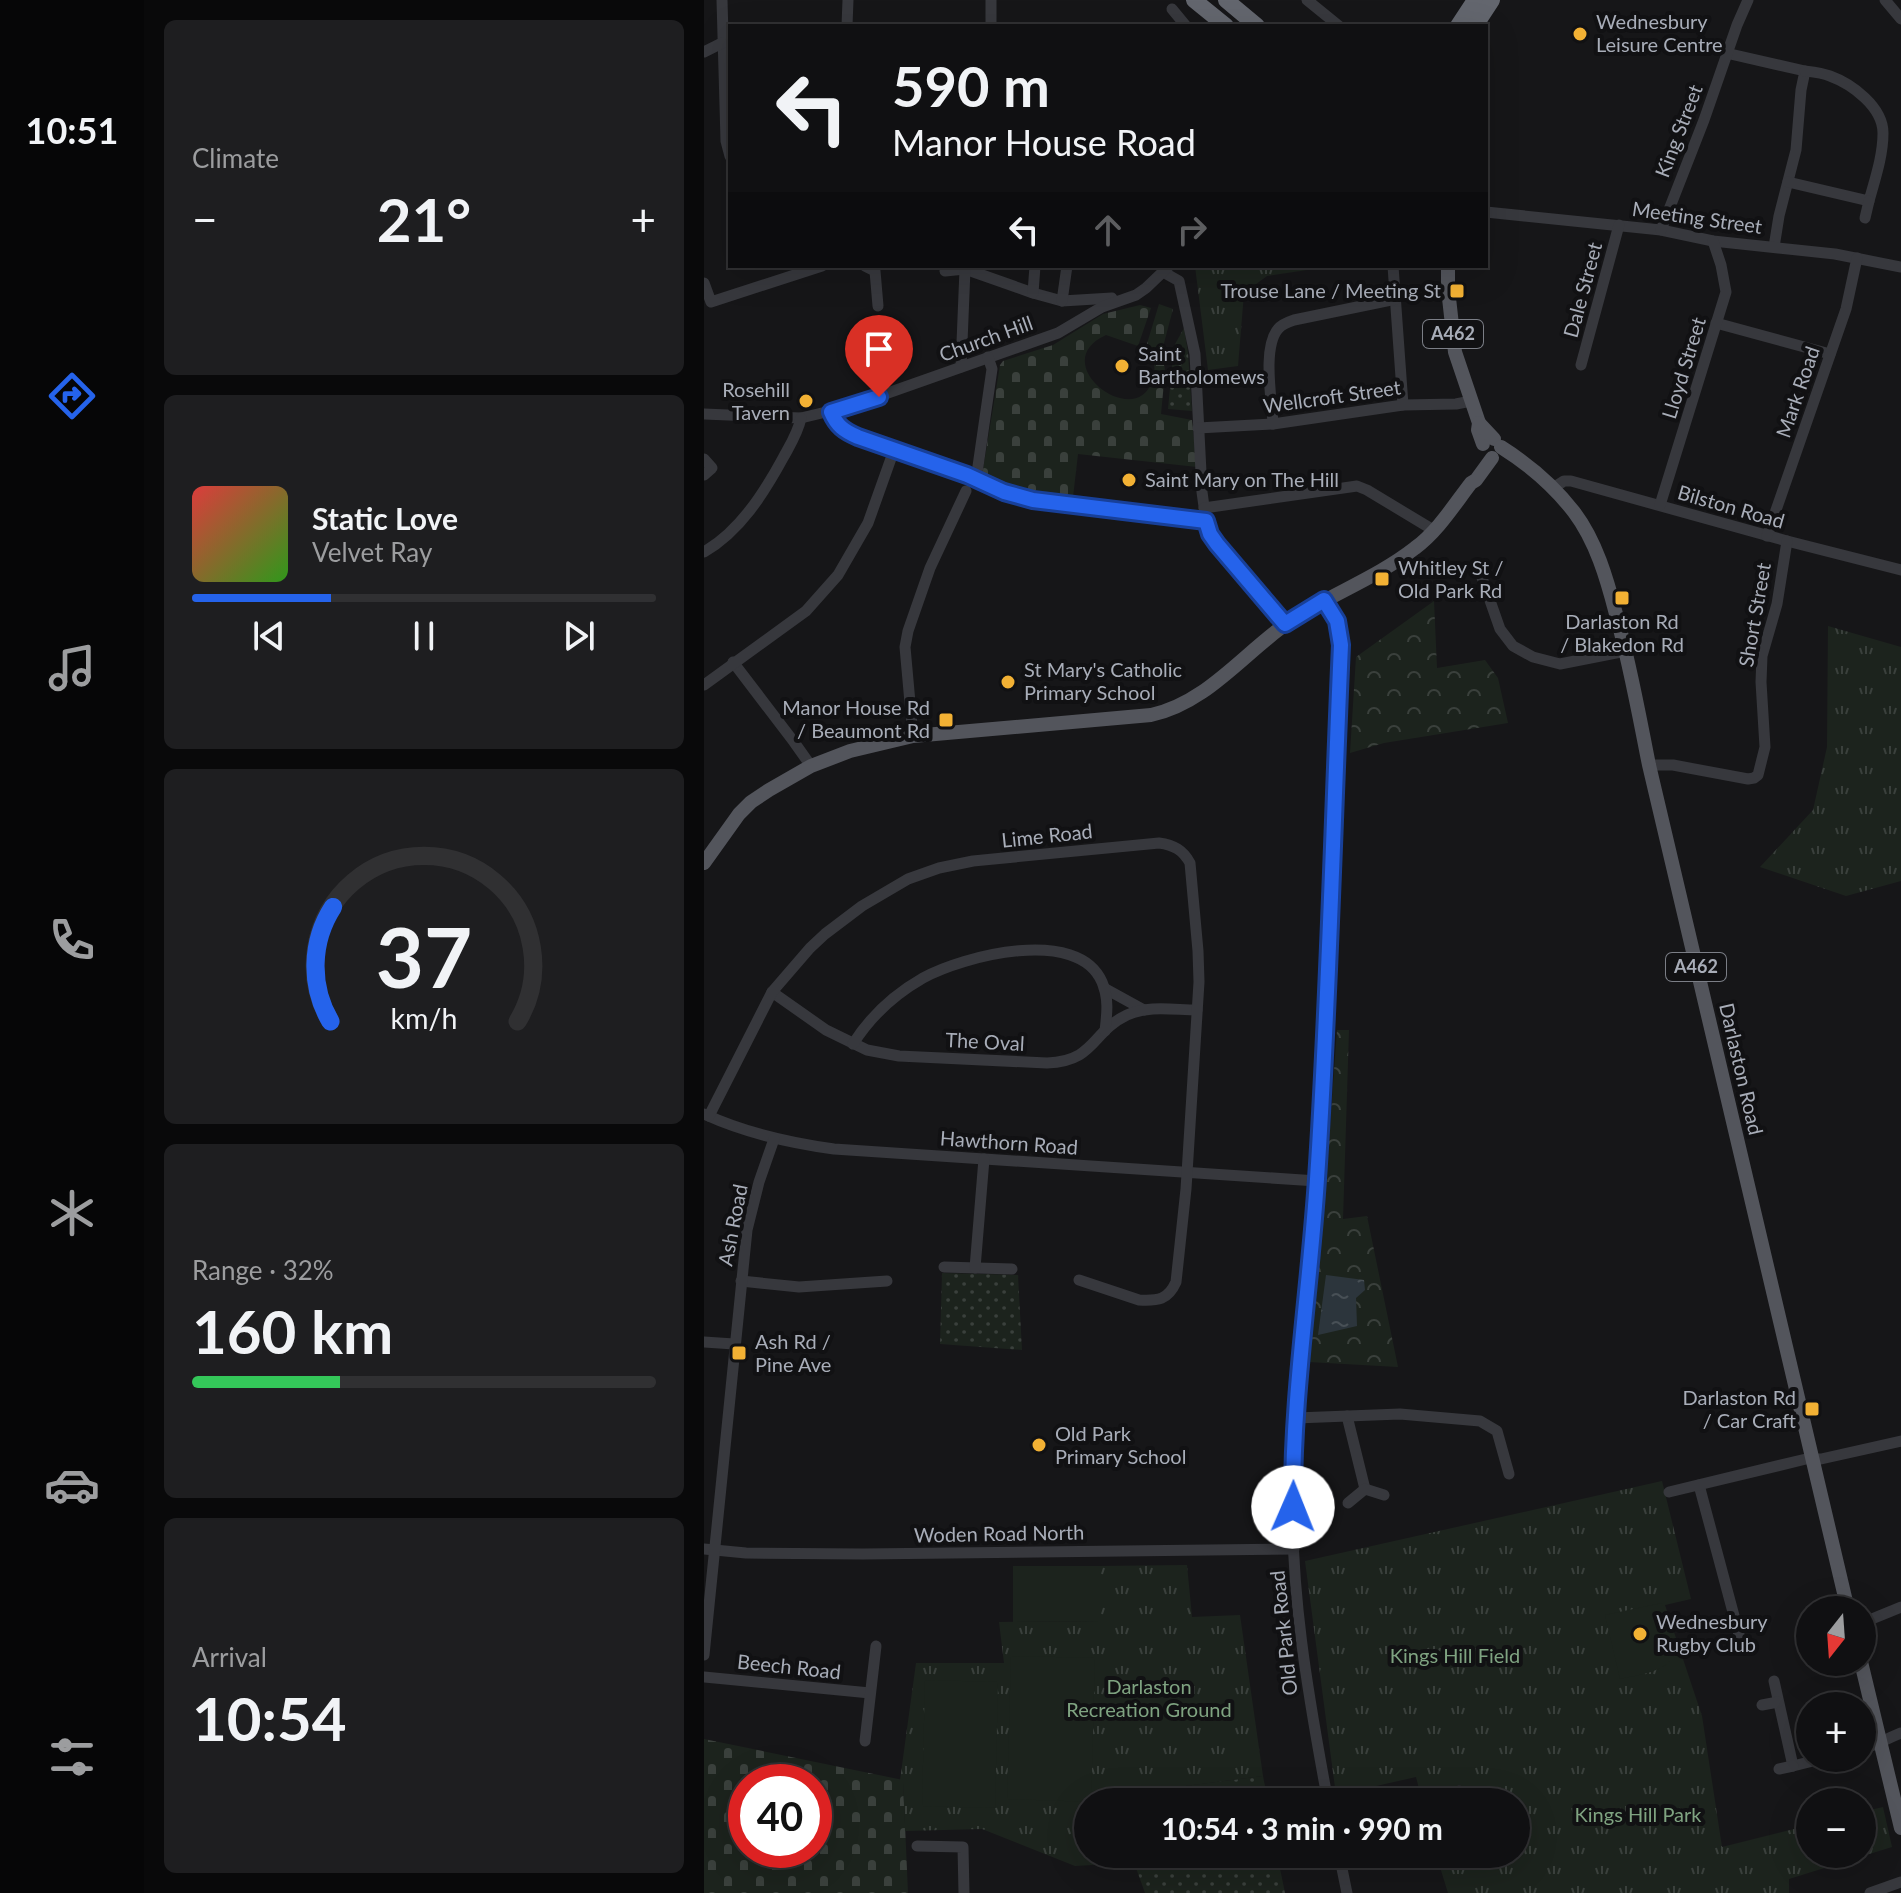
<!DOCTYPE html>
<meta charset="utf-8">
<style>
:root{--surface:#101012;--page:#1e1e20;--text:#f1f3f6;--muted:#9c9d9f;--line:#303032;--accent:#2563eb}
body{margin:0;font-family:Lato,sans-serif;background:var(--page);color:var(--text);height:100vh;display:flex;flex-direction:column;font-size:30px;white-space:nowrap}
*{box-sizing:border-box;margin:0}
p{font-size:26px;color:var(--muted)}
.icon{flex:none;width:44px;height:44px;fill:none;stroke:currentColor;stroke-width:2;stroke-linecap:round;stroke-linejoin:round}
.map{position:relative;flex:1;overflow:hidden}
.details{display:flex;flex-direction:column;gap:20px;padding:20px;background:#09090a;width:560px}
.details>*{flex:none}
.hud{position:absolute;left:24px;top:24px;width:760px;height:244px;border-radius:0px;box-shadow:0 8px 32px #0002,0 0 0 2px var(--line);background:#101012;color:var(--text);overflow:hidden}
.needle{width:52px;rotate:197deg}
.buttons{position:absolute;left:1092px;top:1596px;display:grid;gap:16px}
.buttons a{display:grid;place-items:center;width:80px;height:80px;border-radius:50%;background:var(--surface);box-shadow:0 8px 32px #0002,0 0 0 2px var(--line);font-size:40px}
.speed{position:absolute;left:24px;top:1764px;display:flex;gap:16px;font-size:40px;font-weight:700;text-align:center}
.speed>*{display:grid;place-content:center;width:104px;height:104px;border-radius:50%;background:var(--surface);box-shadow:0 8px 32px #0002,0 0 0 2px var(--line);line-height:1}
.speed .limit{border:12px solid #d22;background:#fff;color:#111}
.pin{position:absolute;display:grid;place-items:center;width:68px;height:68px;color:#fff;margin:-82px -34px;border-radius:50% 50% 50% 0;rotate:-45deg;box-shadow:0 0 8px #0007}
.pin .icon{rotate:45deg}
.me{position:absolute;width:88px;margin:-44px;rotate:1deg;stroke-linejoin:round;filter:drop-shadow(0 0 6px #0008)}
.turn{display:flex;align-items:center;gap:28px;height:168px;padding:0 32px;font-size:36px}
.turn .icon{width:104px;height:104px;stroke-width:2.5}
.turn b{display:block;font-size:56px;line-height:68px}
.lanes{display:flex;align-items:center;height:76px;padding:0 32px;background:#0003;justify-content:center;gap:40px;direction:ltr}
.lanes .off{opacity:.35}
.big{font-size:60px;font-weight:700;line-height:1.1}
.details .card{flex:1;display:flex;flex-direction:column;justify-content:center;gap:12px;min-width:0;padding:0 28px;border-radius:12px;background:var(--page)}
.details .dial{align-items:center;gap:0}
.dial svg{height:208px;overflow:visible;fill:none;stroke:var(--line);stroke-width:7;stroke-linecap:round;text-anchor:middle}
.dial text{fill:var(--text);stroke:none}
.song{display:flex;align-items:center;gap:24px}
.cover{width:96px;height:96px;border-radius:12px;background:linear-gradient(135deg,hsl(0 70% 55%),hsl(110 70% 35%))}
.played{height:8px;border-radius:4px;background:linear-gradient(90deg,var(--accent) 30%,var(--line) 30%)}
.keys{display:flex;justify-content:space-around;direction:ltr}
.heat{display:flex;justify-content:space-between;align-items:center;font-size:44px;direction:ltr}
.charge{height:12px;border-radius:6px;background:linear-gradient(90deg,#34c759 32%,var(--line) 0)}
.trip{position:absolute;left:370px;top:1788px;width:456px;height:80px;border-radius:40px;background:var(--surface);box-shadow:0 8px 32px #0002,0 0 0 2px var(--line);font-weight:700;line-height:80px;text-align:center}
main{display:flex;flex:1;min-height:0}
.tabs{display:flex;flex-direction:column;width:144px;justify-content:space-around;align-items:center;background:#060607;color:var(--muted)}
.tabs .icon{width:56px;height:56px}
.tabs .selected{color:var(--accent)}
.tabs b{font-size:36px;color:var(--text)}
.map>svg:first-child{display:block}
.grass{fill:url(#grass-dots)}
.forest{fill:url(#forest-crowns)}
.cemetery{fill:url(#cemetery-stones);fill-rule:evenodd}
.park{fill:url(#park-tufts)}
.pitch{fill:#1c231d}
.water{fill:url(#water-ripples)}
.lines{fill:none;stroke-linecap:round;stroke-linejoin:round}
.minor{stroke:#37383d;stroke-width:11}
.major{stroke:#53555c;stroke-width:14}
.highway{stroke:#63666e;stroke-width:16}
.route-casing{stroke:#184099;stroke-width:20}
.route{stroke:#2563eb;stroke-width:14}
.poi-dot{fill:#f2b134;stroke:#111113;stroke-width:3}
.labels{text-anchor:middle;stroke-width:8;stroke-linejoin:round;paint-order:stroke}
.shield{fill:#111113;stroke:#7b7e86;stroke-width:2}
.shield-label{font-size:18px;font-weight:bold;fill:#a8adb8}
.poi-label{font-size:20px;fill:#a8adb8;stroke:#111113;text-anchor:start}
.street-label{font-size:20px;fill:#a8adb8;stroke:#111113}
.park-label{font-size:20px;fill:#7fa381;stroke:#111113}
</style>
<main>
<nav class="tabs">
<b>10:51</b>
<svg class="icon selected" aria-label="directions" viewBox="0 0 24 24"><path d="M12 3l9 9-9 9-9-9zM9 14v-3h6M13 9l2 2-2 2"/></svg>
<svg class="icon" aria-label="music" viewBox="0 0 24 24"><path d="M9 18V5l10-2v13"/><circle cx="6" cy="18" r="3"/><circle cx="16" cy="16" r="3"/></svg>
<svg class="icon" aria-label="phone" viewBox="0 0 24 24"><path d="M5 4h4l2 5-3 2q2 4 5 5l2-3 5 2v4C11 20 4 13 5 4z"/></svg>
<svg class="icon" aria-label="climate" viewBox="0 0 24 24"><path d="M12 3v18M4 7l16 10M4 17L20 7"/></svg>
<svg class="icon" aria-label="car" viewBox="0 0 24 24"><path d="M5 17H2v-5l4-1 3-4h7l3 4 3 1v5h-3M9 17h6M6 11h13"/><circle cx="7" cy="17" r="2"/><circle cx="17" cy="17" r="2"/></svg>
<svg class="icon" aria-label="filters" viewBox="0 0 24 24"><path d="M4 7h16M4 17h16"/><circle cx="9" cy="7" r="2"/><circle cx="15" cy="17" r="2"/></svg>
</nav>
<section class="details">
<div class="card"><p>Climate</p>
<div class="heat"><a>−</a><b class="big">21°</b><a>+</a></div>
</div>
<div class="card">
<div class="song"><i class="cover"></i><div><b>Static Love</b><p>Velvet Ray</p></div></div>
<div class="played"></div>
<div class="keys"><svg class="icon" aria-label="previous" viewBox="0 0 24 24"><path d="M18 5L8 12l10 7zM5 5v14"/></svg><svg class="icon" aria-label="pause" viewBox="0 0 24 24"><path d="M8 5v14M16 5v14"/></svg><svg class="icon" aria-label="next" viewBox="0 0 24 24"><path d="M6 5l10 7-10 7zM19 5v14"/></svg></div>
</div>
<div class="card dial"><svg viewBox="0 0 100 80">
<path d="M14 69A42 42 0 1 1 86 69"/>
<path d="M14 69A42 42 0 0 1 15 25" stroke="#2563eb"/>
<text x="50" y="56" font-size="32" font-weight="700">37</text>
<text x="50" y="72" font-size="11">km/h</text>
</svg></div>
<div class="card"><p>Range · 32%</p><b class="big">160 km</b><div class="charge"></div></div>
<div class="card"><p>Arrival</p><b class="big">10:54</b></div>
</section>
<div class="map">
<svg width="1197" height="1893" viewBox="0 0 1197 1893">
<defs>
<pattern id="grass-dots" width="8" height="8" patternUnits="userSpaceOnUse" patternTransform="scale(2)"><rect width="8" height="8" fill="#1c231d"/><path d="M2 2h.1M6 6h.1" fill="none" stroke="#3a403c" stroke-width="1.8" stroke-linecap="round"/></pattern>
<pattern id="forest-crowns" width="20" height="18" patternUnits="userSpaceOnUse" patternTransform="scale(2)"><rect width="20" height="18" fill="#1c231d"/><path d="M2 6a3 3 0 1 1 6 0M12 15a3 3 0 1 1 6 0" fill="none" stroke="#3a403c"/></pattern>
<pattern id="cemetery-stones" width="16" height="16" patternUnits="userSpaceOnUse" patternTransform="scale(2)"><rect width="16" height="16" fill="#1c231d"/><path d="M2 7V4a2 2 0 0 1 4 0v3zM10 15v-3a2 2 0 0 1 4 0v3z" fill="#3a403c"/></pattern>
<pattern id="park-tufts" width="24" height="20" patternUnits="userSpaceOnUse" patternTransform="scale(2)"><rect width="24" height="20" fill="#1c231d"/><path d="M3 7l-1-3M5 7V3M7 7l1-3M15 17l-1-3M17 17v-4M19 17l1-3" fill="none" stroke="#3a403c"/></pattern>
<pattern id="water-ripples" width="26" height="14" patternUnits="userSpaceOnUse" patternTransform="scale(2)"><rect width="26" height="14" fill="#2c353c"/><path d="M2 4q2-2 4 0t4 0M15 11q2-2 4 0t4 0" fill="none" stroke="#485056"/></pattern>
</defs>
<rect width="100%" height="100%" fill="#161618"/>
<!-- grass -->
<g class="grass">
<polygon points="480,328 484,353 488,411 464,409 470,346"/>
<polygon points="238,1273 314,1275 318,1350 236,1344"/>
<polygon points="559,1776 564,1802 419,1802 418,1794"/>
<polygon points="427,1854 573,1854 581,1893 441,1893"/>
</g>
<!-- forest -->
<g class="forest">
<polygon points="730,601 733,668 781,660 794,678 804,723 680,743 646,753 652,657"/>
<polygon points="633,1030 645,1030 639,1219 663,1216 694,1367 605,1362 619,1221"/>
</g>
<!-- cemetery -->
<g class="cemetery">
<path d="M 455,304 L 469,309 L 459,347 L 461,372 L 457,414 L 488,420 L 493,467 L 374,454 L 369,497 L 322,489 L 278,476 L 296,365 L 299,361 L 349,345 L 399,314 L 436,305 L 447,308 L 434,346 L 402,335 C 340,363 432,432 448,381 C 453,365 450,361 442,347 Z"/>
<path d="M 0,1739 L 199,1780 L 204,1893 L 0,1893 ZM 42,1782 L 110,1782 L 110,1850 L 42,1850 Z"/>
</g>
<!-- park -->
<g class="park">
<polygon points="491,266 630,266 563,276 540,293 534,366 504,370"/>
<polygon points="1124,626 1197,647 1197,881 1142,896 1056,867 1109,810 1123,747"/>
<polygon points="958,1481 987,1599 961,1605 998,1716 1018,1847 1106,1825 1106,1854 1158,1854 1158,1812 1179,1807 1188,1847 1085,1879 1085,1893 744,1893 732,1854 812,1854 812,1802 722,1802 759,1793 756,1785 717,1796 712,1777 632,1795 601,1561"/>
<polygon points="483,1565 488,1617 536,1615 559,1776 419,1794 419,1802 384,1802 384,1854 427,1854 405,1864 371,1866 278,1829 201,1831 199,1781 196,1780 212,1663 300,1663 295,1622 395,1621 395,1566"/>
</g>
<!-- pitch -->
<g class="pitch">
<polygon points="309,1566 395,1566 395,1621 309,1622"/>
<path d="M 958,1603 L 972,1652 C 962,1673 937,1674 916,1679 L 901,1615 Z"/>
<polygon points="307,1656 391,1658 387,1802 303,1799"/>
<polygon points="221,1680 294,1682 291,1808 218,1806"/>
</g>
<!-- water -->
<polygon class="water" points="622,1275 660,1280 661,1290 652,1298 653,1326 614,1335"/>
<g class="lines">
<!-- minor -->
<g class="minor">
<polyline points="18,0 22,141 26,156"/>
<polyline points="287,0 287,26"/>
<polyline points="603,0 635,26"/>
<polyline points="1181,0 1197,19"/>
<polyline points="468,9 482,26"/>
<polyline points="143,26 144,0"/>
<polyline points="0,52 18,43"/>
<polyline points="1022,53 1101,71 1097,90 1092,150 1075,216 1070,247"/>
<path d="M 1084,182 L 1165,201 C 1171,179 1179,156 1179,133 C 1179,107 1148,84 1126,76 C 1118,73 1109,72 1101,71"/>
<polyline points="782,212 957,230 1009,241 1131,254 1197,267"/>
<polyline points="1161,218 1165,201"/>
<polyline points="957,230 1000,120 1033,25 1044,0"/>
<polyline points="161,266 171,271 174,306"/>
<polyline points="689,266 699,405"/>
<polyline points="241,271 261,269 329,293 358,301 408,298"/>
<polyline points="459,272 475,281 491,354 498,492 502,521 506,534 581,624"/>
<polyline points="0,283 7,302 118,266"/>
<polyline points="329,293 331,266"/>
<polyline points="358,301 363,266"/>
<polyline points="1012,323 1126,354"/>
<polyline points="877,365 915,225"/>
<polyline points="257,367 261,269"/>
<polyline points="127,412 130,421 142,432 263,475 300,492 329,500 502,521"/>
<polyline points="0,414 97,418 147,406 354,333 398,307 432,295 442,288 465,266"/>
<path d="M 569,424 C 568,400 558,348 574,329 C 578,324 584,322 590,320 L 692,299"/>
<polyline points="494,428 569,424 699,405 752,404 767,401"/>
<polyline points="0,459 8,468 0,475"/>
<polyline points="272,480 288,369 284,357"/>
<polyline points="849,488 860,481 867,481 1083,541 1197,570"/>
<polyline points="956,505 1022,292 1017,265 1009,241"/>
<polyline points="500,508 653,486 663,490 731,531"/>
<polyline points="1063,536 1142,309 1153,258"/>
<path d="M 0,552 C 36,531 60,493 79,458 C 86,445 94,433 97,418"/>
<polyline points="776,572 796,629 809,646 829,657 856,664 922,651"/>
<path d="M 620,600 L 633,621 L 637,645 C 629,822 623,999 613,1177 C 607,1277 592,1377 589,1478 C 585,1587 604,1695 624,1802"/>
<polyline points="29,662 90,742 107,766"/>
<polyline points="0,685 102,611 134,575 164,523 190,450"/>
<polyline points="209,736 201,647 204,631 226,568 262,491"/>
<polyline points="945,765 969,765 1044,779 1050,778 1054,775 1061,747 1057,682 1058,656 1073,604 1083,541"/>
<polyline points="400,988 440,1010"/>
<path d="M 68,992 L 122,1030 L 163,1050 L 195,1056 L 343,1063 C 392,1061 387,1032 423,1015 C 445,1005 470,1010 493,1010"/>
<path d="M 149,1044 C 166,1017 191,994 219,978 C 259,956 374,926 398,982 C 405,998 403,1014 401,1031"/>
<path d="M 0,1114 C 41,1133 86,1143 130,1149 L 613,1181"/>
<path d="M 5,1116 L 68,992 L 106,948 L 121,934 L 158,906 L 204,879 L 235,868 L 269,861 L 455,843 C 470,845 479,850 486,863 L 494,951 L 495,982 L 482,1189 L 472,1282 C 464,1300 454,1301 435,1300 L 375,1280"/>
<polyline points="240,1267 308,1269"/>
<polyline points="271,1268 280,1159"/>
<polyline points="37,1281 95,1287 183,1281"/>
<polyline points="0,1342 30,1344"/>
<polyline points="643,1416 661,1489"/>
<polyline points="592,1418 696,1414 776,1421 793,1431 805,1474"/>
<polyline points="995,1485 1037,1642"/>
<polyline points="965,1492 1102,1459 1117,1459 1197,1441"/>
<polyline points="644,1503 661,1489 680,1495"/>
<polyline points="0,1549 42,1553 159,1554 590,1549"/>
<polyline points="1158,1623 1197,1607"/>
<polyline points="0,1655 43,1230 55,1182 70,1139"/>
<polyline points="0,1677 166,1693"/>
<polyline points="1070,1681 1089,1766 1121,1758"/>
<polyline points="1058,1705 1074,1702"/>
<polyline points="161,1741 172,1646"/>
<path d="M 1158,1749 C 1172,1745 1184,1738 1197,1733"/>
<polyline points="1075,1769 1089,1766"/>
<polyline points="706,1802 755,1791"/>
<polyline points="213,1846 259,1847 260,1893"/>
<polyline points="635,1854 643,1893"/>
<polyline points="1166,1893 1197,1882"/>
</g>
<!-- major -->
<g class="major">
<polyline points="744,266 744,289 751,352 775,423 774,430 779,444"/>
<polyline points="775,423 790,439"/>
<path d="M 797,447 C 824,464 850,486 870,512 C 892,541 903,579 912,614 C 926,664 935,715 945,765 L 1144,1610"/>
<path d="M 0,863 L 35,814 L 47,802 L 65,790 L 107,766 L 146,751 L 209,736 L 447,715 C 504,703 542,650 589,619 C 628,594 674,577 711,548 C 734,531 750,505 767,483 L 772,480 L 788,458"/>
<polyline points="1157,1662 1197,1828"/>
</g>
<!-- highway -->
<g class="highway">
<polyline points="490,0 522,26"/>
<polyline points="522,0 553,26"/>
<polyline points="754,26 771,0"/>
<polyline points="771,26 788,0"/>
</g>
</g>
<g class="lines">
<defs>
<path id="route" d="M 175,397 L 127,412 C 133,426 140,431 154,437 L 263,475 L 300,492 L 329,500 L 502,521 L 506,534 L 513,544 L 581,624 L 620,600 L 633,621 L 637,645 C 629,823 625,1001 613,1179 C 606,1288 588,1397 589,1507"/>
</defs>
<!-- route casing -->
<use href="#route" class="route-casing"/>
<!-- route -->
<use href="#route" class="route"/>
</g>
<!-- markers -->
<g class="poi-dot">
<circle cx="876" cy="34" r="8"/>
<rect x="745" y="283" width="16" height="16" rx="4"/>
<circle cx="418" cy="366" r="8"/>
<circle cx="102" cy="401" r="8"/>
<circle cx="425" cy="480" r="8"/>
<rect x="670" y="571" width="16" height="16" rx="4"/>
<rect x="910" y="590" width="16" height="16" rx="4"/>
<circle cx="304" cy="682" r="8"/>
<rect x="234" y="712" width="16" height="16" rx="4"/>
<rect x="27" y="1345" width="16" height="16" rx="4"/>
<rect x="1100" y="1401" width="16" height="16" rx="4"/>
<circle cx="335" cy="1445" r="8"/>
<circle cx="936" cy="1634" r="8"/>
</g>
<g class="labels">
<!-- shield labels -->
<g class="shield">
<rect x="719" y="320" width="60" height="28" rx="6"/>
<rect x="962" y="953" width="60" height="28" rx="6"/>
</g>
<g class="shield-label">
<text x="749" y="340">A462</text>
<text x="992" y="973">A462</text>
</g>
<!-- poi labels -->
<g class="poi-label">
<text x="892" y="29">Wednesbury<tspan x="892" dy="23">Leisure Centre</tspan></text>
<text x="737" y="298" text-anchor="end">Trouse Lane / Meeting St</text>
<text x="434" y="361">Saint<tspan x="434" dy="23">Bartholomews</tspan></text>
<text x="86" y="397" text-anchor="end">Rosehill<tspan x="86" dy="23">Tavern</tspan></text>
<text x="441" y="487">Saint Mary on The Hill</text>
<text x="694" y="575">Whitley St /<tspan x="694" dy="23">Old Park Rd</tspan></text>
<text x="918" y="629" text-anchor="middle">Darlaston Rd<tspan x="918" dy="23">/ Blakedon Rd</tspan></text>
<text x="320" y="677">St Mary's Catholic<tspan x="320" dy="23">Primary School</tspan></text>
<text x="226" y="715" text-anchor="end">Manor House Rd<tspan x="226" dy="23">/ Beaumont Rd</tspan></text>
<text x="51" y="1349">Ash Rd /<tspan x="51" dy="23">Pine Ave</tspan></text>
<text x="1092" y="1405" text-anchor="end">Darlaston Rd<tspan x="1092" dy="23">/ Car Craft</tspan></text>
<text x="351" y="1441">Old Park<tspan x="351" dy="23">Primary School</tspan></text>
<text x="952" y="1629">Wednesbury<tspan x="952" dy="23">Rugby Club</tspan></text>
</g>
<!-- street labels -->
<g class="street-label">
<text transform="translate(975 131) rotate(-69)" y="7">King Street</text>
<text transform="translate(993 218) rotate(8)" y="7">Meeting Street</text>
<text transform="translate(879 290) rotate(-75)" y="7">Dale Street</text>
<text transform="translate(282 339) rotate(-20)" y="7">Church Hill</text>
<text transform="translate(980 368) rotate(-73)" y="7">Lloyd Street</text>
<text transform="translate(1094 392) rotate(-71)" y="7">Mark Road</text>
<text transform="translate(628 397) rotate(-8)" y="7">Wellcroft Street</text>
<text transform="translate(1027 507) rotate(16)" y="7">Bilston Road</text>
<text transform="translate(1051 615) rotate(-80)" y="7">Short Street</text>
<text transform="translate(343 836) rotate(-6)" y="7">Lime Road</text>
<text transform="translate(281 1042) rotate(3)" y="7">The Oval</text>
<text transform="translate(1037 1069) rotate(77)" y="7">Darlaston Road</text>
<text transform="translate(305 1143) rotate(4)" y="7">Hawthorn Road</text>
<text transform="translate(29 1225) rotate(-79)" y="7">Ash Road</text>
<text transform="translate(295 1534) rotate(-1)" y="7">Woden Road North</text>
<text transform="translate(580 1633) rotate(-96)" y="7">Old Park Road</text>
<text transform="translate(85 1667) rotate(6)" y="7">Beech Road</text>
</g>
<!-- park labels -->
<g class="park-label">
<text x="751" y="1663">Kings Hill Field</text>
<text x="445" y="1694">Darlaston<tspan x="445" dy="23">Recreation Ground</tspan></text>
<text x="934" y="1822">Kings Hill Park</text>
</g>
</g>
</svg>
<div class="buttons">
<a><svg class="needle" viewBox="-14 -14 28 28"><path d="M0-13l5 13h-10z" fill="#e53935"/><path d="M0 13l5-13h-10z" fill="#9c9d9f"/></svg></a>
<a>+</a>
<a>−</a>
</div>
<div class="speed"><div class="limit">40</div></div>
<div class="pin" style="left:175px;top:397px;background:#d93025"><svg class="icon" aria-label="arrive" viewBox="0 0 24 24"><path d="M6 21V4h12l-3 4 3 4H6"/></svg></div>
<svg class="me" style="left:589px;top:1507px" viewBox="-20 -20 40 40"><circle r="19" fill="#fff"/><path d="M0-13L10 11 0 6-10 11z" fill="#2563eb"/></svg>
<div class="trip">10:54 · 3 min · 990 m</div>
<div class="hud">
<div class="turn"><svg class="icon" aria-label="left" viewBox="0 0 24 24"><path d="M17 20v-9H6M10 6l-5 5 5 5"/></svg><div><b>590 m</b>Manor House Road</div></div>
<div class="lanes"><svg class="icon" aria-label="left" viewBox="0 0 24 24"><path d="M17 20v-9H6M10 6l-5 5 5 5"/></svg><svg class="icon off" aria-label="ahead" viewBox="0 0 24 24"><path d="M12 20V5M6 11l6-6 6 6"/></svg><svg class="icon off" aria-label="right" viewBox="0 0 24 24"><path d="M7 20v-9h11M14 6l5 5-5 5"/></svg></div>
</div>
</div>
</main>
